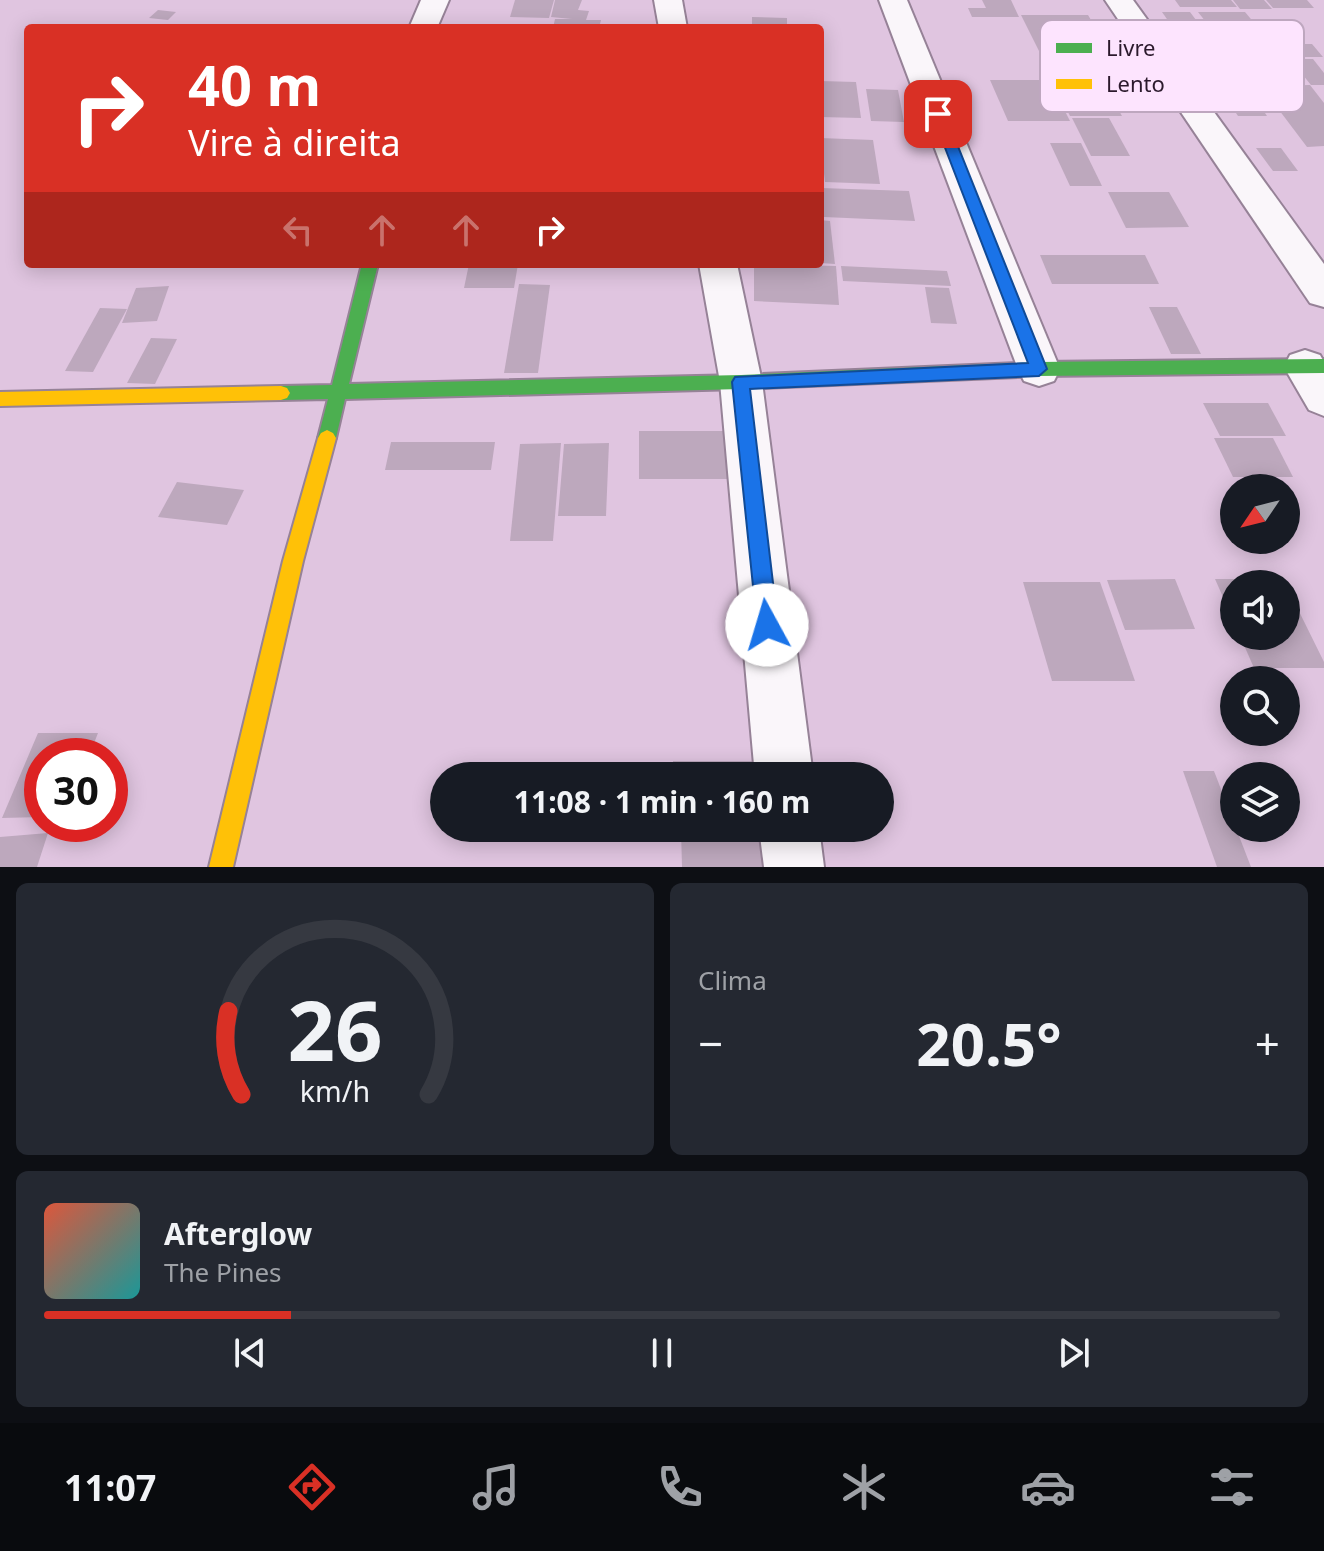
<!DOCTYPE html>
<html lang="pt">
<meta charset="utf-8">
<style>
:root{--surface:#171b24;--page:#242831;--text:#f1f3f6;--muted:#9ea1a6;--line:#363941;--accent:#d93025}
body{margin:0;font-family:"Noto Sans",sans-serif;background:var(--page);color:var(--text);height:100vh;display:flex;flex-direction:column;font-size:30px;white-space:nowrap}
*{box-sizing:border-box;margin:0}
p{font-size:26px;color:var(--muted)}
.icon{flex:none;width:44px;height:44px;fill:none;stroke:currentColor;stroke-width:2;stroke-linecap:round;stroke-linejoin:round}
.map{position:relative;height:867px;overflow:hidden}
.sheet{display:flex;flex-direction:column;gap:16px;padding:16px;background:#0d0f14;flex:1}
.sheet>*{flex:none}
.top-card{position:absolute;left:24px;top:24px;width:800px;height:244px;border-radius:8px;box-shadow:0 4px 20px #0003;background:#d93025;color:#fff;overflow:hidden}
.needle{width:52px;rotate:235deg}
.buttons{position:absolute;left:1220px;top:474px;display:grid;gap:16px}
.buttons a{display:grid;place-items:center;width:80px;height:80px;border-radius:50%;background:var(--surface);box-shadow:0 4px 20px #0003;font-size:40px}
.speed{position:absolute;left:24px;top:738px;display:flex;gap:16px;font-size:40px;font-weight:700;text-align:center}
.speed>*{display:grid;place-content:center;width:104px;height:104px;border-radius:50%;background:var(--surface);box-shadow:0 4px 20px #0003;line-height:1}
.speed .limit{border:12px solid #d22;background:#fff;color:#111}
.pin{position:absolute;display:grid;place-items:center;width:68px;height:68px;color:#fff;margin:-34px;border-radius:16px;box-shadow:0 4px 12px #0006}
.me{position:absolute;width:88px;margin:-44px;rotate:354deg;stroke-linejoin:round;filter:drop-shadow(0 0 6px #0008)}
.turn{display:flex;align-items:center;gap:28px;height:168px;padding:0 32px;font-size:36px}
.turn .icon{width:104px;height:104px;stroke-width:2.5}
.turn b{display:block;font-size:56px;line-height:68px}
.lanes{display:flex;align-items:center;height:76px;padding:0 32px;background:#0003;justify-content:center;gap:40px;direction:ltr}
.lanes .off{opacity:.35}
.big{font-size:60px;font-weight:700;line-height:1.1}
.sheet .tile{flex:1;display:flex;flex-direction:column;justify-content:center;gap:12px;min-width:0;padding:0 28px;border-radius:12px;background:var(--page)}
.sheet .dial{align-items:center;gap:0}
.dial svg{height:208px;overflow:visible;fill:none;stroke:var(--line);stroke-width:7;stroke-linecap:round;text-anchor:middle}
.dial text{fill:var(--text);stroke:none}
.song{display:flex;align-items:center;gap:24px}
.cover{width:96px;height:96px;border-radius:12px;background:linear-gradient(135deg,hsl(10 70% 55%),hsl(180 70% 35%))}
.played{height:8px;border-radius:4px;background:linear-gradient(90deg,var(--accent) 20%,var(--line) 20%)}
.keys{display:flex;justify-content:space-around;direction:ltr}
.heat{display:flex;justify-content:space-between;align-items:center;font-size:44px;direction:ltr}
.sheet .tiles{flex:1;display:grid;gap:16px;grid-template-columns:1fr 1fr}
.tile:last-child{grid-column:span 2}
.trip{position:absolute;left:430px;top:762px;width:464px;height:80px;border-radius:40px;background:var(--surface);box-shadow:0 4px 20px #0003;font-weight:700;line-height:80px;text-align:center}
.menu{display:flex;height:128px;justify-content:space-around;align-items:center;background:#090b0e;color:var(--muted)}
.menu .icon{width:56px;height:56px}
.menu .current{color:var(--accent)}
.menu b{font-size:36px;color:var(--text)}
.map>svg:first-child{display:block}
.building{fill:#bda8bd}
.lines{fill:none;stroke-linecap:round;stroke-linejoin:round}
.street-casing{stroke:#968297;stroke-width:4}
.fast-casing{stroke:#968297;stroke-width:4}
.slow-casing{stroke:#968297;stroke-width:4}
.street{fill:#faf6fa;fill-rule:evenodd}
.fast{fill:#4caf50;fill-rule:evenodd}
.slow{fill:#ffc107;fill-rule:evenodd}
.route{fill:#1a73e8;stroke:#114b97;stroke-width:2}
.key{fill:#fde4fe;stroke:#bea7bf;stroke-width:2}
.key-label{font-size:22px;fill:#2b192c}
</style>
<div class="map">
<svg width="1324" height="867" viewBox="0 0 1324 867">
<rect width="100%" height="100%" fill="#e0c5e0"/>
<!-- building -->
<g class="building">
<polygon points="515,0 554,0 549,18 510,17"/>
<polygon points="555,0 582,0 578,10 589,11 586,20 601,20 599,28 553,28 555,19 572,19 551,17"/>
<polygon points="982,0 1011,0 1019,17 972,17 968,8 986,8"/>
<polygon points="1175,0 1231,0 1237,7 1180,7"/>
<polygon points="1233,0 1264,0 1272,9 1240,9"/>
<polygon points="1266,0 1307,0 1314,8 1273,8"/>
<polygon points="158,10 176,12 168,20 149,18"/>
<polygon points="1162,12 1190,12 1205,32 1176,32"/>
<polygon points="1198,12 1245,12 1261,31 1213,31"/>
<polygon points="1021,15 1088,15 1113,57 1042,57"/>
<polygon points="752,17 787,18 787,28 752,28"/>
<polygon points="1274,44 1312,44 1323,57 1284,57"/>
<polygon points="1290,59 1313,59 1324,73 1324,85 1311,85"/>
<polygon points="1062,62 1136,62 1145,76 1100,76 1122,116 1070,116 1050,76 1069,76"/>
<polygon points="990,80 1049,80 1070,121 1008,121"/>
<polygon points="820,81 856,82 861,118 820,117"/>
<polygon points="1310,85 1324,103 1324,146 1307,147 1261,86"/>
<polygon points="866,89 898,90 904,122 871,121"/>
<polygon points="1230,104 1259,104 1267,116 1238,116"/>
<polygon points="1072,118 1109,118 1130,156 1091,156"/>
<polygon points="820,138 873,140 880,184 825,182"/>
<polygon points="1050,143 1081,143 1102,186 1070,186"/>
<polygon points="1256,148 1281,148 1298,171 1273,171"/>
<polygon points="821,188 909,191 915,221 824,217"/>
<polygon points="1108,192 1169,192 1189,227 1126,228"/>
<polygon points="820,220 830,221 835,264 820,263"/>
<polygon points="1040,255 1145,255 1159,284 1052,284"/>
<polygon points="469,264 518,264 514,288 464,288"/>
<polygon points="754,264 836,266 839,305 754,301"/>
<polygon points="841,266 947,271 951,286 843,281"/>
<polygon points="519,284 550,285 538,373 504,373"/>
<polygon points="169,286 157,321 122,323 136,288"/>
<polygon points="925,287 949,288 957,324 931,323"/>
<polygon points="1149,307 1177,307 1201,354 1171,354"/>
<polygon points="100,308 127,309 93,372 65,371"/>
<polygon points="151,338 177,339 155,384 127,383"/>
<polygon points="1203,403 1268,403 1286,436 1220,436"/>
<polygon points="639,431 738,431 742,479 639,479"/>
<polygon points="1214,438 1273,438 1293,477 1233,477"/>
<polygon points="391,442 495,442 491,470 385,470"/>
<polygon points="561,443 553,541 510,541 520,444"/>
<polygon points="609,443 606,516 558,516 564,444"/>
<polygon points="177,482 244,490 227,525 158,517"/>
<polygon points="1175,579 1195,629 1125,630 1107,580"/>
<polygon points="1215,579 1283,579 1286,584 1234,584 1234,622"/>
<polygon points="1023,582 1100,582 1135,681 1052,681"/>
<polygon points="1286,585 1324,662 1324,668 1254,668 1240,636 1286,636"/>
<polygon points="38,733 98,733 89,756 42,756 42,817 2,818"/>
<polygon points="673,761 758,761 759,776 673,776"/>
<polygon points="1183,771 1214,771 1251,867 1217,867"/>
<polygon points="681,830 766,830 769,867 682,867"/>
<polygon points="48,833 37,867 0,867 0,837"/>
</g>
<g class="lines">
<defs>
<g id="street">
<polygon points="421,0 449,0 437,28 409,28"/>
<polygon points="654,0 682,0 687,28 659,28"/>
<polygon points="879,0 907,0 1060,369 1054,381 1039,386 1024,381 1018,369"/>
<polygon points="1105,0 1133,0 1324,264 1324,307 1310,303"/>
<polygon points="699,264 737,264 762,382 813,776 755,776 720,382"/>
<polygon points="1305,350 1320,355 1324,362 1324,416 1309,410 1284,367 1290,355"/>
<polygon points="759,828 819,828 824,867 764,867"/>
</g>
<polygon id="fast" points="362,264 378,264 349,384 741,375 1039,362 1324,359 1324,373 1039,376 741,389 345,399 336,438 333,443 327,446 321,443 318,438 328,399 281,400 275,398 272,393 275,388 281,386 332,385"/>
<g id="slow">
<polygon points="281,386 287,388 290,393 287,398 281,400 0,406 0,392"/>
<polygon points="327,430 333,433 336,438 303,561 233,867 209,867 283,561 318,438 321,433"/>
</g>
</defs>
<!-- street casing -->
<use href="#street" class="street-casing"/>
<!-- fast casing -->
<use href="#fast" class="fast-casing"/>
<!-- slow casing -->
<use href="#slow" class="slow-casing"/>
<!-- street -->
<use href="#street" class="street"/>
<!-- fast -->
<use href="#fast" class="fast"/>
<!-- slow -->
<use href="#slow" class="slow"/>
</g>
<!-- route -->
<polygon class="route" points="938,110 945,114 1047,369 1039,376 750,389 778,625 775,632 767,635 760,632 757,625 732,382 735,377 1028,363 932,114"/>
<!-- legend -->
<rect x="1040" y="20" width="264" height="92" rx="12" class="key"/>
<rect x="1056" y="43" width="36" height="10" fill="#4caf50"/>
<rect x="1056" y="79" width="36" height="10" fill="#ffc107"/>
<g class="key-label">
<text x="1106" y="56">Livre</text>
<text x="1106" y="92">Lento</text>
</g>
</svg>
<div class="buttons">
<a><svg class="needle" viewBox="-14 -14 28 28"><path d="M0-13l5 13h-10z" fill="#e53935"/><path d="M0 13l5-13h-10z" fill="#9ea1a6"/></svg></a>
<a><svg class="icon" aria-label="sound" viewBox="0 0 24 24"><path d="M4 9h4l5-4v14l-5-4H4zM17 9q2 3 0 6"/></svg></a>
<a><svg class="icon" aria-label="search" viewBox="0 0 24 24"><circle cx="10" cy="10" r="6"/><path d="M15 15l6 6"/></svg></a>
<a><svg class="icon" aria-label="layers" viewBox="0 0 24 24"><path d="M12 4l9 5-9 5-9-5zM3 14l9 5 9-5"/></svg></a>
</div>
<div class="speed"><div class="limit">30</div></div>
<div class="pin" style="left:938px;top:114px;background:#d93025"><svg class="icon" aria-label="arrive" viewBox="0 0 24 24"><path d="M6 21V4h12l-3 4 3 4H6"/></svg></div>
<svg class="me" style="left:767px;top:625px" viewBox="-20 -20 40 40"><circle r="19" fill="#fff"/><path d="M0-13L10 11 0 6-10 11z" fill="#1a73e8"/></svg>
<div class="trip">11:08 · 1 min · 160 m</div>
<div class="top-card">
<div class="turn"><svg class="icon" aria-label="right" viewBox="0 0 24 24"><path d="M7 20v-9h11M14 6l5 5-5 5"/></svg><div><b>40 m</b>Vire à direita</div></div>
<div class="lanes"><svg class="icon off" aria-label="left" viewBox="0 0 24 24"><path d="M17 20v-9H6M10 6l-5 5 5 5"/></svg><svg class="icon off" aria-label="ahead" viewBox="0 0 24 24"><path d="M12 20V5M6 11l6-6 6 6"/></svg><svg class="icon off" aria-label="ahead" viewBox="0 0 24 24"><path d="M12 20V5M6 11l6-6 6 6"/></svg><svg class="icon" aria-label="right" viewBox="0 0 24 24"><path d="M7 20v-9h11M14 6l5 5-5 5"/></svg></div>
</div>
</div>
<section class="sheet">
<div class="tiles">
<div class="tile dial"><svg viewBox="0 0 100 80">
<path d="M14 69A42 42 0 1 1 86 69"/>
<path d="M14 69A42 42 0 0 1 9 37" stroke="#d93025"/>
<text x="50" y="56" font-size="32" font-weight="700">26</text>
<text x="50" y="72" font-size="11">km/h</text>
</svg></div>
<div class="tile"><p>Clima</p>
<div class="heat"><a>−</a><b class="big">20.5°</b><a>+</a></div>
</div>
<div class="tile">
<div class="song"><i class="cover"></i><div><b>Afterglow</b><p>The Pines</p></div></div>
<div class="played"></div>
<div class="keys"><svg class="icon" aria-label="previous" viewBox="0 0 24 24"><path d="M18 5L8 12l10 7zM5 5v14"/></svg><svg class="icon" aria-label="pause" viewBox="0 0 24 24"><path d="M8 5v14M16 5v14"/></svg><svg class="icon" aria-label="next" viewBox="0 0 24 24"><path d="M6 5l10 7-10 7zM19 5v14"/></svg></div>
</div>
</div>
</section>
<nav class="menu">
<b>11:07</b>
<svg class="icon current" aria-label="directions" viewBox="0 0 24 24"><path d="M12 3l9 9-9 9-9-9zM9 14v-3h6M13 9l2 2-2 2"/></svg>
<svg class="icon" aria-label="music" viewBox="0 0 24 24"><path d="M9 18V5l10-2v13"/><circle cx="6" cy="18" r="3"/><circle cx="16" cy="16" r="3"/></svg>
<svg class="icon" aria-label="phone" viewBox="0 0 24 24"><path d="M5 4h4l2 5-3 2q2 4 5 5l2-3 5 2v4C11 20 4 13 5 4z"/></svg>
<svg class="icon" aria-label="climate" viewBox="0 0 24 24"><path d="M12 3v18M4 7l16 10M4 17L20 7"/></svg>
<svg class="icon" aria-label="car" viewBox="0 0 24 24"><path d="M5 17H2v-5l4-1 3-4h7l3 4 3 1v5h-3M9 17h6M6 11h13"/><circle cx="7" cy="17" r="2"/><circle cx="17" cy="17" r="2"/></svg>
<svg class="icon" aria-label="filters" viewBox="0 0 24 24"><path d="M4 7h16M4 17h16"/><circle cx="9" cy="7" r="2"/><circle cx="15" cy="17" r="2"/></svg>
</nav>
